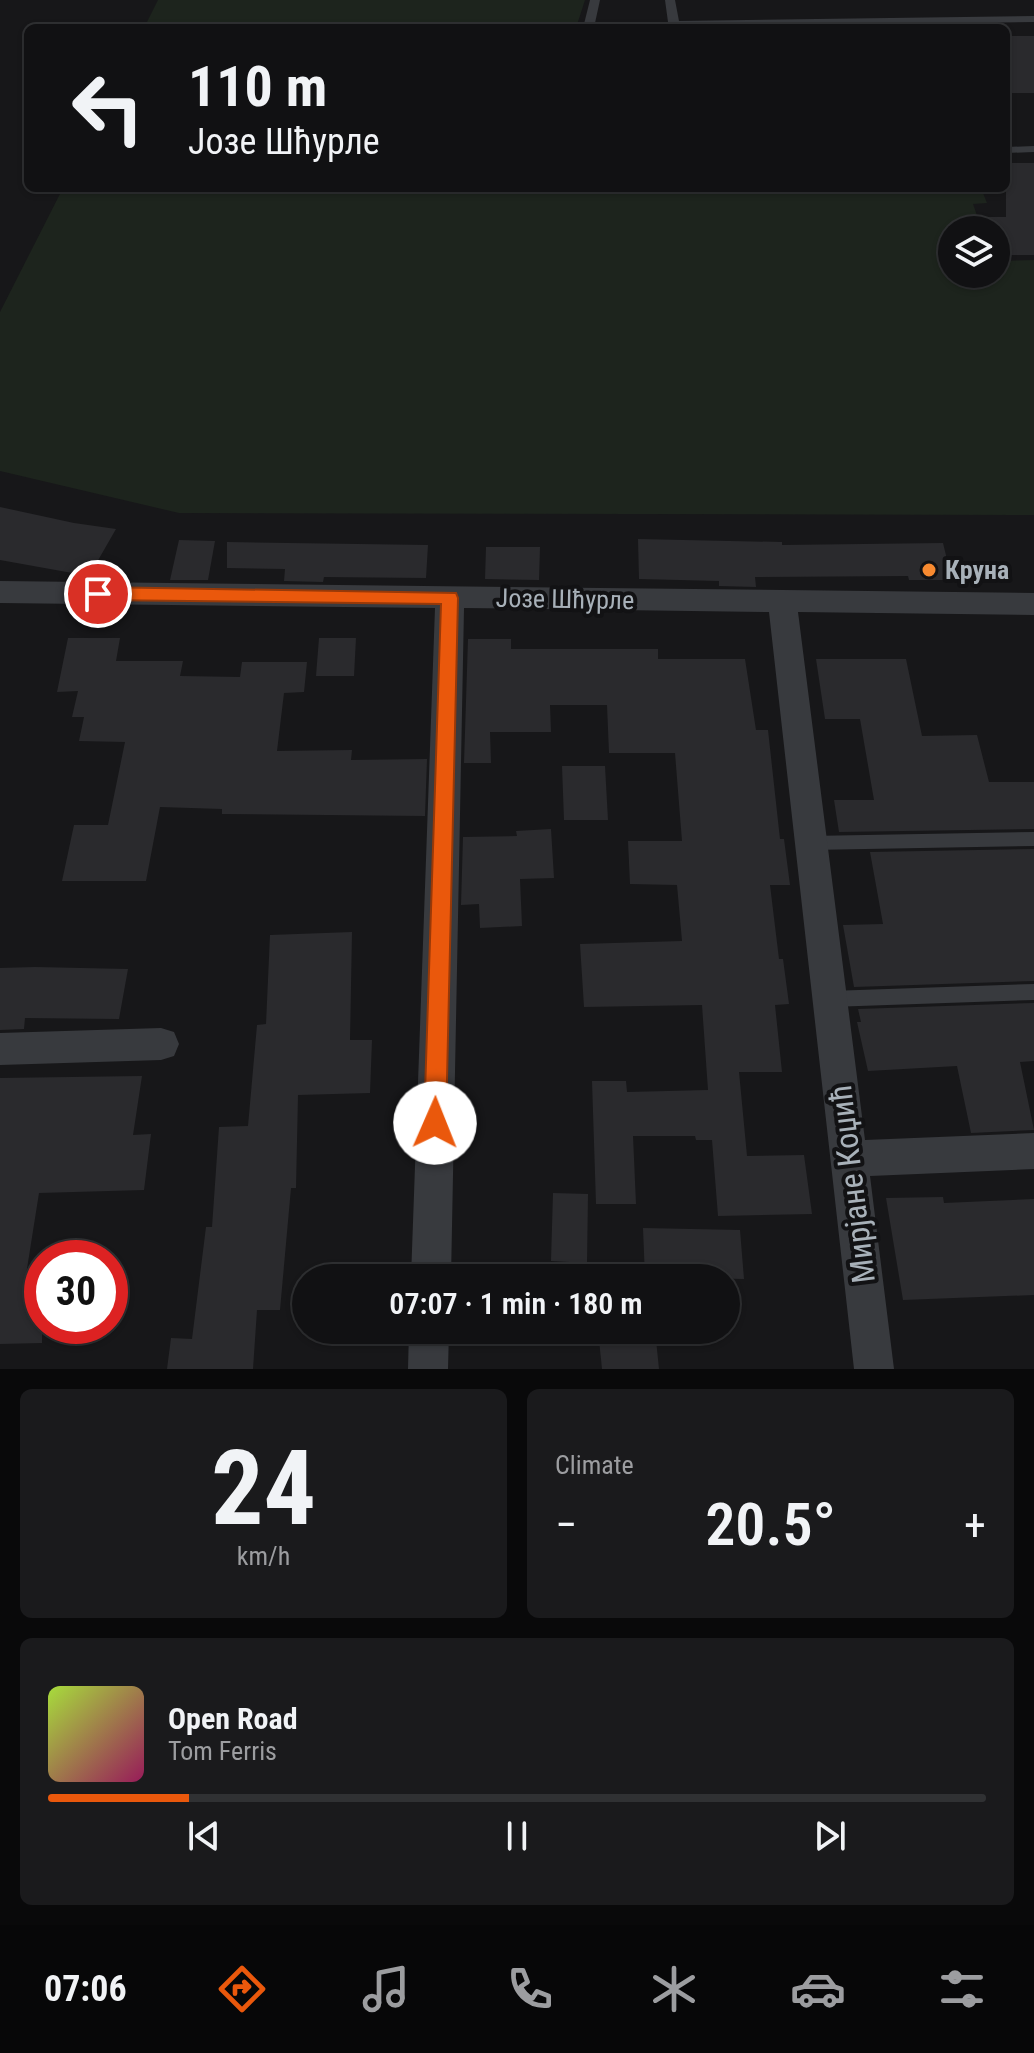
<!DOCTYPE html>
<meta charset="utf-8">
<style>
:root{--surface:#111113;--page:#1a1a1c;--text:#f1f3f6;--muted:#9c9da0;--line:#303133;--accent:#ea580c}
body{margin:0;font-family:"Roboto Condensed",sans-serif;background:var(--page);color:var(--text);height:100vh;display:flex;flex-direction:column;font-size:30px;white-space:nowrap}
*{box-sizing:border-box;margin:0}
p{font-size:26px;color:var(--muted)}
.icon{flex:none;width:44px;height:44px;fill:none;stroke:currentColor;stroke-width:2;stroke-linecap:round;stroke-linejoin:round}
.map{position:relative;height:1369px;overflow:hidden}
.drawer{display:flex;flex-direction:column;gap:20px;padding:20px;background:#09090a;flex:1}
.drawer>*{flex:none}
.guide{position:absolute;left:24px;top:24px;width:986px;height:168px;border-radius:12px;box-shadow:0 2px 6px #0004,0 0 0 2px var(--line);background:#111113;color:var(--text);overflow:hidden}
.controls{position:absolute;left:938px;top:216px;display:grid;gap:16px}
.controls a{display:grid;place-items:center;width:72px;height:72px;border-radius:50%;background:var(--surface);box-shadow:0 2px 6px #0004,0 0 0 2px var(--line);font-size:40px}
.speed{position:absolute;left:24px;top:1240px;display:flex;gap:16px;font-size:40px;font-weight:700;text-align:center}
.speed>*{display:grid;place-content:center;width:104px;height:104px;border-radius:50%;background:var(--surface);box-shadow:0 2px 6px #0004,0 0 0 2px var(--line);line-height:1}
.speed .limit{border:12px solid #d22;background:#fff;color:#111}
.pin{position:absolute;display:grid;place-items:center;width:68px;height:68px;color:#fff;margin:-34px;border:4px solid #fff;border-radius:50%;box-shadow:0 2px 8px #0007}
.me{position:absolute;width:88px;margin:-44px;rotate:1deg;stroke-linejoin:round;filter:drop-shadow(0 0 6px #0008)}
.turn{display:flex;align-items:center;gap:28px;height:168px;padding:0 32px;font-size:36px}
.turn .icon{width:104px;height:104px;stroke-width:2.5}
.turn b{display:block;font-size:56px;line-height:68px}
.big{font-size:60px;font-weight:600;line-height:1.1}
.drawer .card{flex:1;display:flex;flex-direction:column;justify-content:center;gap:12px;min-width:0;padding:0 28px;border-radius:12px;background:var(--page)}
.drawer .dial{align-items:center;gap:0}
.dial b{font-size:104px;line-height:1}
.song{display:flex;align-items:center;gap:24px}
.cover{width:96px;height:96px;border-radius:12px;background:linear-gradient(135deg,hsl(80 70% 55%),hsl(330 70% 35%))}
.played{height:8px;border-radius:4px;background:linear-gradient(90deg,var(--accent) 15%,var(--line) 15%)}
.keys{display:flex;justify-content:space-around;direction:ltr}
.heat{display:flex;justify-content:space-between;align-items:center;font-size:44px;direction:ltr}
.drawer .tiles{flex:1;display:grid;gap:20px;grid-template-columns:1fr 1fr}
.card:last-child{grid-column:span 2}
.trip{position:absolute;left:292px;top:1264px;width:448px;height:80px;border-radius:40px;background:var(--surface);box-shadow:0 2px 6px #0004,0 0 0 2px var(--line);font-weight:600;line-height:80px;text-align:center}
.menu{display:flex;height:128px;justify-content:space-around;align-items:center;background:#070708;color:var(--muted)}
.menu .icon{width:56px;height:56px}
.menu .active{color:var(--accent)}
.menu b{font-size:36px;color:var(--text)}
.map>svg:first-child{display:block}
.green{fill:#1d241d}
.building{fill:#2a2a2d}
.lines{fill:none;stroke-linecap:round;stroke-linejoin:round}
.lane{fill:#383a3e;fill-rule:evenodd}
.street{fill:#383a3e;fill-rule:evenodd}
.route{fill:#ea580c;stroke:#983908;stroke-width:2}
.poi-dot{fill:#f88a30;stroke:#121214;stroke-width:3}
.labels{text-anchor:middle;stroke-width:8;stroke-linejoin:round;paint-order:stroke}
.poi-label{font-size:26px;font-weight:bold;fill:#a8b1b9;stroke:#121214;text-anchor:start}
.street-label{font-size:26px;fill:#a8b1b9;stroke:#121214}
.near-street-label{font-size:32px;fill:#a8b1b9;stroke:#121214}
</style>
<div class="map">
<svg width="1034" height="1369" viewBox="0 0 1034 1369">
<rect width="100%" height="100%" fill="#171719"/>
<!-- green -->
<g class="green">
<polygon points="158,0 585,0 576,28 144,28"/>
<polygon points="63,188 981,188 987,203 973,204 982,230 952,230 952,274 996,274 996,261 1034,260 1034,515 179,513 0,471 0,312"/>
</g>
<!-- building -->
<g class="building">
<rect x="1006" y="36" width="28" height="57"/>
<polygon points="1006,163 1034,163 1034,255 1002,255 996,230 993,230 988,217 1006,217"/>
<polygon points="0,507 74,523 116,529 89,576 0,560"/>
<polygon points="638,539 782,542 782,545 943,543 952,580 909,580 908,576 755,577 756,587 719,586 719,581 639,579"/>
<polygon points="179,540 215,541 208,580 170,580"/>
<polygon points="227,542 428,545 426,578 324,577 323,582 284,581 285,569 227,568"/>
<polygon points="486,547 540,547 539,580 485,579"/>
<polygon points="68,638 120,638 116,661 183,661 180,676 240,677 242,662 307,662 304,692 284,693 277,751 352,750 351,760 427,759 425,816 222,814 222,809 160,807 146,881 62,881 74,825 108,825 125,742 79,741 84,717 72,717 78,691 57,692"/>
<polygon points="319,638 356,638 354,676 316,676"/>
<polygon points="468,639 511,639 511,649 658,649 658,659 745,659 756,730 768,730 780,839 784,839 790,885 770,885 779,959 783,959 789,1004 775,1005 782,1072 739,1072 747,1156 804,1155 812,1214 718,1216 712,1140 696,1140 695,1136 633,1136 636,1204 596,1204 592,1081 626,1081 627,1092 708,1090 702,1005 584,1007 580,944 682,941 677,885 630,884 628,841 682,841 675,753 609,753 607,705 550,705 551,732 490,732 491,763 464,763"/>
<polygon points="816,659 906,659 922,736 977,735 989,782 1034,782 1034,829 839,832 834,800 874,800 860,719 825,719"/>
<polygon points="562,766 605,766 608,820 564,820"/>
<polygon points="551,829 554,878 520,879 522,926 480,928 479,904 461,905 463,837 517,836 516,831"/>
<polygon points="1034,849 1034,981 854,987 843,925 883,924 870,852"/>
<polygon points="352,932 350,1040 372,1040 370,1093 298,1095 296,1188 291,1188 280,1310 257,1310 253,1369 167,1369 171,1338 192,1339 206,1227 212,1227 219,1127 248,1126 257,1025 266,1024 270,935"/>
<polygon points="35,967 128,969 119,1019 25,1018 24,1029 0,1030 0,968"/>
<polygon points="1034,1003 1034,1061 1020,1062 1034,1130 971,1133 957,1066 868,1071 857,1022 861,1022 858,1009"/>
<polygon points="142,1076 133,1135 151,1134 144,1190 39,1193 26,1275 42,1275 42,1343 0,1344 0,1078"/>
<polygon points="553,1193 588,1194 587,1263 551,1261"/>
<polygon points="943,1197 944,1203 1034,1199 1034,1295 903,1300 886,1198"/>
<polygon points="643,1228 740,1230 744,1279 645,1277"/>
<polygon points="598,1330 655,1330 659,1369 602,1369"/>
</g>
<g class="lines">
<!-- lane -->
<g class="lane">
<polygon points="590,0 600,0 595,23 668,22 665,0 675,0 679,21 1034,16 1034,22 583,28"/>
<polygon points="1034,146 1034,152 1006,153 1006,147"/>
<polygon points="1034,832 1034,846 810,850 804,848 801,843 804,838 810,836"/>
<polygon points="1034,984 1034,1000 830,1007 823,1005 821,999 823,993 830,991"/>
</g>
<!-- street -->
<g class="street">
<polygon points="0,581 1034,593 1034,615 798,612 865,1140 1034,1133 1034,1169 870,1176 894,1369 854,1369 769,612 464,608 451,1278 411,1278 435,608 0,603"/>
<polygon points="161,1028 174,1032 179,1044 174,1056 161,1060 0,1065 0,1033"/>
<polygon points="409,1330 449,1330 448,1369 408,1369"/>
</g>
</g>
<!-- route -->
<polygon class="route" points="98,587 456,593 458,598 446,1123 443,1131 435,1134 427,1131 424,1123 441,604 98,600 89,594"/>
<!-- markers -->
<circle class="poi-dot" cx="929" cy="570" r="8"/>
<g class="labels">
<!-- poi labels -->
<g class="poi-label">
<text x="945" y="579">Круна</text>
</g>
<!-- street labels -->
<g class="street-label">
<text transform="translate(565 599) rotate(1)" y="9">Јозе Шћурле</text>
</g>
<!-- near-street labels -->
<g class="near-street-label">
<text transform="translate(852 1184) rotate(-97)" y="11">Мирјане Коџић</text>
</g>
</g>
</svg>
<div class="controls">
<a><svg class="icon" aria-label="layers" viewBox="0 0 24 24"><path d="M12 4l9 5-9 5-9-5zM3 14l9 5 9-5"/></svg></a>
</div>
<div class="speed"><div class="limit">30</div></div>
<div class="pin" style="left:98px;top:594px;background:#d93025"><svg class="icon" aria-label="arrive" viewBox="0 0 24 24"><path d="M6 21V4h12l-3 4 3 4H6"/></svg></div>
<svg class="me" style="left:435px;top:1123px" viewBox="-20 -20 40 40"><circle r="19" fill="#fff"/><path d="M0-13L10 11 0 6-10 11z" fill="#ea580c"/></svg>
<div class="trip">07:07 · 1 min · 180 m</div>
<div class="guide">
<div class="turn"><svg class="icon" aria-label="left" viewBox="0 0 24 24"><path d="M17 20v-9H6M10 6l-5 5 5 5"/></svg><div><b>110 m</b>Јозе Шћурле</div></div>
</div>
</div>
<section class="drawer">
<div class="tiles">
<div class="card dial"><b>24</b><p>km/h</p></div>
<div class="card"><p>Climate</p>
<div class="heat"><a>−</a><b class="big">20.5°</b><a>+</a></div>
</div>
<div class="card">
<div class="song"><i class="cover"></i><div><b>Open Road</b><p>Tom Ferris</p></div></div>
<div class="played"></div>
<div class="keys"><svg class="icon" aria-label="previous" viewBox="0 0 24 24"><path d="M18 5L8 12l10 7zM5 5v14"/></svg><svg class="icon" aria-label="pause" viewBox="0 0 24 24"><path d="M8 5v14M16 5v14"/></svg><svg class="icon" aria-label="next" viewBox="0 0 24 24"><path d="M6 5l10 7-10 7zM19 5v14"/></svg></div>
</div>
</div>
</section>
<nav class="menu">
<b>07:06</b>
<svg class="icon active" aria-label="directions" viewBox="0 0 24 24"><path d="M12 3l9 9-9 9-9-9zM9 14v-3h6M13 9l2 2-2 2"/></svg>
<svg class="icon" aria-label="music" viewBox="0 0 24 24"><path d="M9 18V5l10-2v13"/><circle cx="6" cy="18" r="3"/><circle cx="16" cy="16" r="3"/></svg>
<svg class="icon" aria-label="phone" viewBox="0 0 24 24"><path d="M5 4h4l2 5-3 2q2 4 5 5l2-3 5 2v4C11 20 4 13 5 4z"/></svg>
<svg class="icon" aria-label="climate" viewBox="0 0 24 24"><path d="M12 3v18M4 7l16 10M4 17L20 7"/></svg>
<svg class="icon" aria-label="car" viewBox="0 0 24 24"><path d="M5 17H2v-5l4-1 3-4h7l3 4 3 1v5h-3M9 17h6M6 11h13"/><circle cx="7" cy="17" r="2"/><circle cx="17" cy="17" r="2"/></svg>
<svg class="icon" aria-label="filters" viewBox="0 0 24 24"><path d="M4 7h16M4 17h16"/><circle cx="9" cy="7" r="2"/><circle cx="15" cy="17" r="2"/></svg>
</nav>
